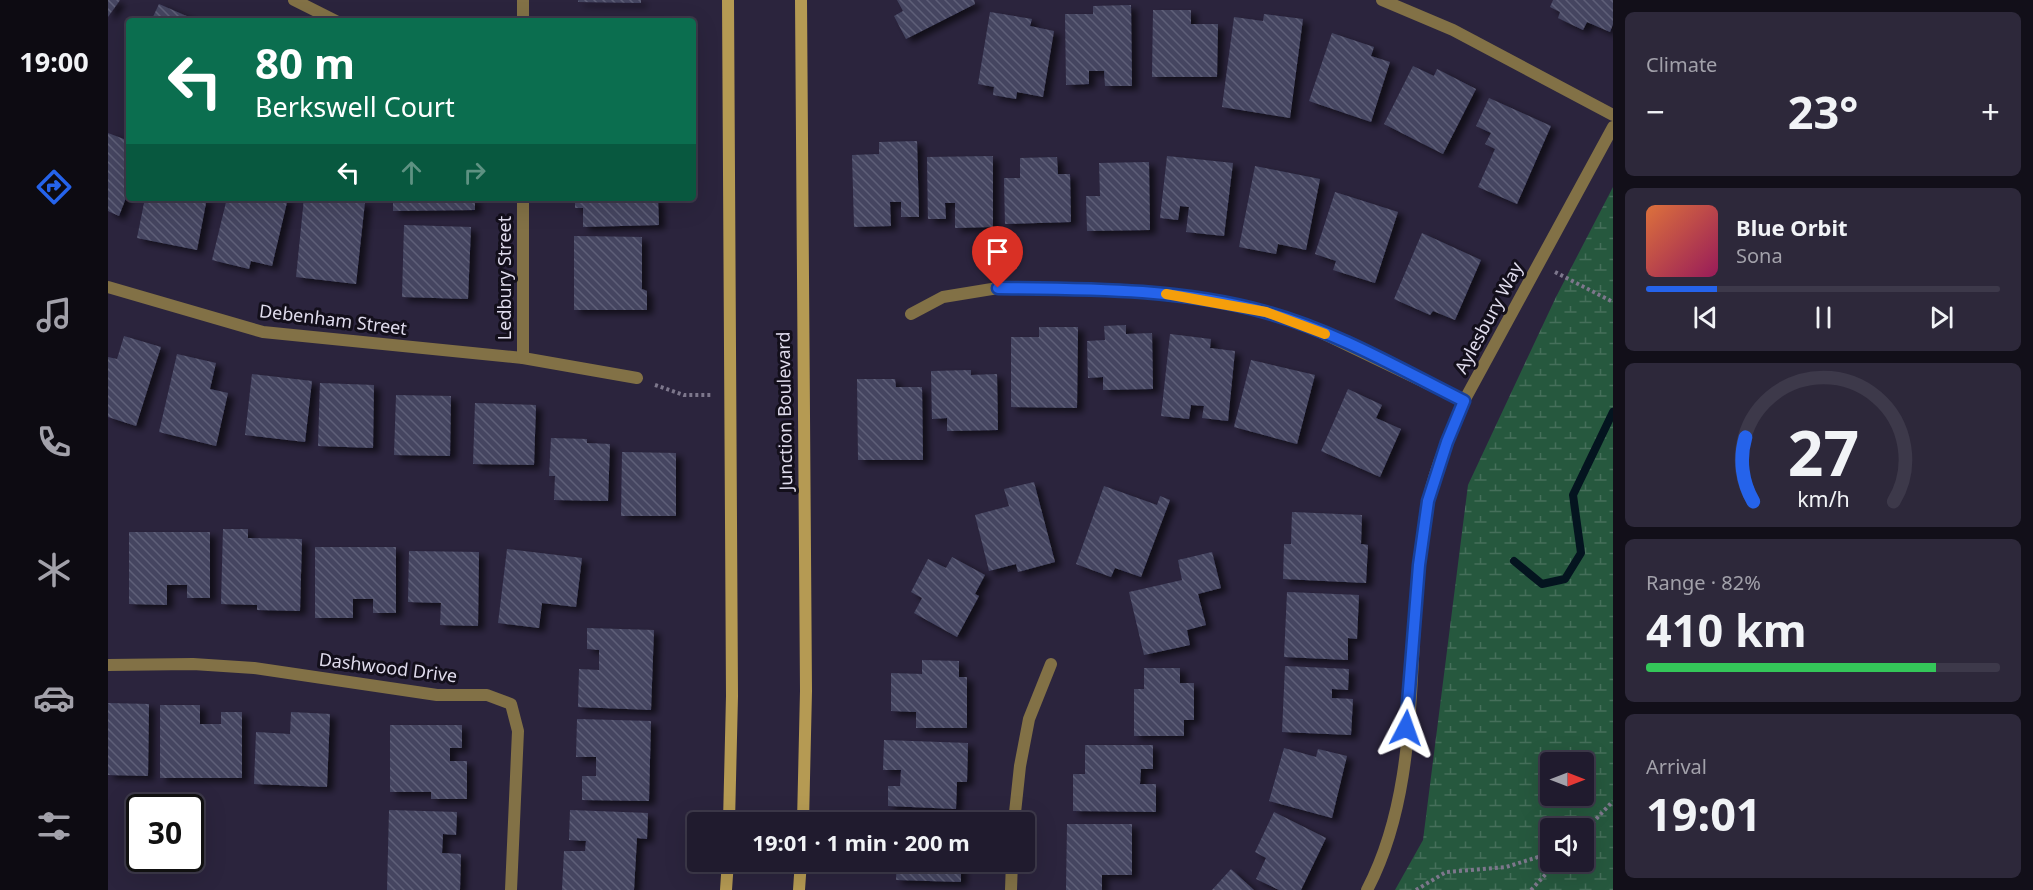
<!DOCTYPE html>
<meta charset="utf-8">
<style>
:root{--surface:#201b2e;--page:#2d283a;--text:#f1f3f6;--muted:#a2a1aa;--line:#3d394a;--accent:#2563eb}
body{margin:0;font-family:"Noto Sans",sans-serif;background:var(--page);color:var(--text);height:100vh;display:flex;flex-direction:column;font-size:22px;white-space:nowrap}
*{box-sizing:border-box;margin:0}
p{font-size:20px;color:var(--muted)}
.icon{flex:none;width:33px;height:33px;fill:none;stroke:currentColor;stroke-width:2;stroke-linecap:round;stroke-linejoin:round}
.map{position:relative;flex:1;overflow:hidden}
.side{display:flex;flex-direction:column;gap:12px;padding:12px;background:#120f19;width:420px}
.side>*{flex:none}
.banner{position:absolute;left:18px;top:18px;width:570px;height:183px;border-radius:6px;box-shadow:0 6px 24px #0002,0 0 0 2px var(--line);background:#0b6e4f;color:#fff;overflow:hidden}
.needle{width:39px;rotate:90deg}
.controls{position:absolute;left:1432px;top:752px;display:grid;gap:12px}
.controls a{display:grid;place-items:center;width:54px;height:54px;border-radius:6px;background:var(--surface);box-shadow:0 6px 24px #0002,0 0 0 2px var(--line);font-size:30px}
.speed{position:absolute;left:18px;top:794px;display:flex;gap:12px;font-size:30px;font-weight:700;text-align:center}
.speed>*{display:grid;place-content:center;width:78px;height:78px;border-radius:50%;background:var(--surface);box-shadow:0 6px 24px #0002,0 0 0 2px var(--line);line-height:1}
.speed .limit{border:3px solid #111;border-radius:9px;background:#fff;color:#111}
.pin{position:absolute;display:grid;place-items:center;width:51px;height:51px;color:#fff;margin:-62px -26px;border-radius:50% 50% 50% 0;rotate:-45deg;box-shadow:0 0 6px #0007}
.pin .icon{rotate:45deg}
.me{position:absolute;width:66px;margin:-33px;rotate:4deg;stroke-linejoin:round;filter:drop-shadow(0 0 4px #0008)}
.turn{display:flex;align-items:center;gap:21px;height:126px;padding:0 30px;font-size:27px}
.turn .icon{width:78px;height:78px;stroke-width:2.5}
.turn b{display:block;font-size:42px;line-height:51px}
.lanes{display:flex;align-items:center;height:57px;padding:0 30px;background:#0003;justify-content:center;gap:30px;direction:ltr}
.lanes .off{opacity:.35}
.big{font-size:45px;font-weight:700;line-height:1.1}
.side .widget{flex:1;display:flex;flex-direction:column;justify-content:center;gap:9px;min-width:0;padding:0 21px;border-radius:9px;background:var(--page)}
.side .dial{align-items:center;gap:0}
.dial svg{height:156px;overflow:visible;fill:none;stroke:var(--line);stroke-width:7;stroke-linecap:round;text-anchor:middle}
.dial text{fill:var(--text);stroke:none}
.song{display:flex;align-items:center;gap:18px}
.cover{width:72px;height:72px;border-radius:9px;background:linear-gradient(135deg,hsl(20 70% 55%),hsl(330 70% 35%))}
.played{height:6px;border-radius:3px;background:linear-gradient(90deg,var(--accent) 20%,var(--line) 20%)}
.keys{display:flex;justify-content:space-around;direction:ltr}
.heat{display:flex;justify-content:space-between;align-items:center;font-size:33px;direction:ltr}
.charge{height:9px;border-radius:4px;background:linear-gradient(90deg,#34c759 82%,var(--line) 0)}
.trip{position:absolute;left:579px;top:812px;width:348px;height:60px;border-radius:6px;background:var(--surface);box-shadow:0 6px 24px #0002,0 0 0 2px var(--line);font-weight:700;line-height:60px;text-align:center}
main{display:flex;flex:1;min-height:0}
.tabs{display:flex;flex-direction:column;width:108px;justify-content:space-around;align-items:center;background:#0d0b12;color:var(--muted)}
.tabs .icon{width:42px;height:42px}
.tabs .active{color:var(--accent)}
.tabs b{font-size:27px;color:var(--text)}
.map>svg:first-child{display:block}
.wetland{fill:url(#wetland-marsh);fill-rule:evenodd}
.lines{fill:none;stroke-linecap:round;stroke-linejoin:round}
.stream{stroke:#04141f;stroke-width:8}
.building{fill:url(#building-back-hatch);filter:url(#shadow)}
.path{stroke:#7d778c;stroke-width:4;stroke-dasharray:3 3;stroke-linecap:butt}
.street{stroke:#827146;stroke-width:12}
.secondary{stroke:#b59a53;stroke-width:12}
.route-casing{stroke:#184099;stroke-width:15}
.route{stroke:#2563eb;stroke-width:10}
.slow{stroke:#f59e0b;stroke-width:10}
.labels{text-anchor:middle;stroke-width:6;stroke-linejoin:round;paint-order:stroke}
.street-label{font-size:18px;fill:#dfdbec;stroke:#130f1b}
</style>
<main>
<nav class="tabs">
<b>19:00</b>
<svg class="icon active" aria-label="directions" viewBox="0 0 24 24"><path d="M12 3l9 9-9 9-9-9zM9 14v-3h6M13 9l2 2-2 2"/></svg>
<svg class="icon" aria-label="music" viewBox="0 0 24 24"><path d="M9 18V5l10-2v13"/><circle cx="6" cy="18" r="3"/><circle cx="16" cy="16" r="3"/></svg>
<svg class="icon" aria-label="phone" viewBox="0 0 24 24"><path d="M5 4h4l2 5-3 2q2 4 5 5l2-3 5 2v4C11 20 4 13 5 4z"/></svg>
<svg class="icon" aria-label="climate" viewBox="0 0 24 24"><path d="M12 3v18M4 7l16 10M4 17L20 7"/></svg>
<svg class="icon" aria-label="car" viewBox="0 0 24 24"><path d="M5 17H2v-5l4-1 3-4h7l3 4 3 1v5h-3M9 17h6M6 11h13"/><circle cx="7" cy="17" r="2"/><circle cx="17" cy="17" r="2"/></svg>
<svg class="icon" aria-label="filters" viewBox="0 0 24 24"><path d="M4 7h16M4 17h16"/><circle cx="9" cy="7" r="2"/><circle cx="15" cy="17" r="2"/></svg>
</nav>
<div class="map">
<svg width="1505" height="890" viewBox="0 0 1505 890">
<defs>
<pattern id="wetland-marsh" width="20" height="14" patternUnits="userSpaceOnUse" patternTransform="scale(1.5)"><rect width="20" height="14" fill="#26583e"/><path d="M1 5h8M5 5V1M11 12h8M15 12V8" fill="none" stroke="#456f5a"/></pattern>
<pattern id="building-back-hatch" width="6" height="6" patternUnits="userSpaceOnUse" patternTransform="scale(1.5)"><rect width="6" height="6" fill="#444561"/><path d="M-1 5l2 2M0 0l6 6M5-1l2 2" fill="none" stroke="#5f5f78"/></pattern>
<filter id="shadow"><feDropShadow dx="6" dy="4" stdDeviation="3" flood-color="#0009"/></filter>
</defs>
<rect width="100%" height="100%" fill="#2b243d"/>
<!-- wetland -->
<path class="wetland" d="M 1505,187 L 1505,890 L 1287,890 L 1315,840 L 1360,485 L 1448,297 ZM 1443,762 L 1476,762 L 1476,795 L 1443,795 ZM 1443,828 L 1476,828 L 1476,861 L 1443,861 Z"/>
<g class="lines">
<!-- stream -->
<polyline class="stream" points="1406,561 1434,584 1457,579 1473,553 1465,495 1505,412"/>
</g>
<!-- building -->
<g class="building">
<polygon points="0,0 12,0 0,17"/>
<polygon points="470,0 533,0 533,3 470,2"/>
<polygon points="789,0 866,0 867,4 798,39 786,16 795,11"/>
<polygon points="1445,0 1505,0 1505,24 1502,32 1479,22 1475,30 1450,18 1452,12 1442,7"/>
<polygon points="51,4 90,21 43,21"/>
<polygon points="1023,5 1024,86 997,86 996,71 981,71 981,84 958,85 957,14 985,14 985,6"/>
<polygon points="1045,10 1083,10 1083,24 1110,24 1109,77 1044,77"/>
<polygon points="882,12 924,19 922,26 946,31 935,97 909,92 908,99 885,95 886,87 870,84"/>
<polygon points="1156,14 1195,19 1182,118 1114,107 1126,17 1155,21"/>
<polygon points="550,17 550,21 471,21 471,18"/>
<polygon points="1224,33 1266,47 1263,56 1282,62 1263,122 1201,101"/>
<polygon points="1305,66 1326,76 1329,69 1368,89 1335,154 1276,124"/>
<polygon points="1381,98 1443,126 1409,204 1370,187 1387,149 1377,144 1383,133 1368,126"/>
<polygon points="0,133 21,141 21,190 11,216 0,211"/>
<polygon points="809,141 811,217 793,217 793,202 782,202 783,226 746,227 744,155 771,154 771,142"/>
<polygon points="885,156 885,227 847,228 847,203 837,203 838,219 820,219 819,157"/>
<polygon points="1059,156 1125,163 1116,236 1078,232 1081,207 1072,206 1070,220 1052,218"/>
<polygon points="949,157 950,174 962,174 963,222 897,224 896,178 912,178 912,158"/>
<polygon points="1041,162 1042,230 979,231 978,196 992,196 991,163"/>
<polygon points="1147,166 1212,179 1198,250 1170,244 1168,254 1131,247"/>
<polygon points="1227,192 1290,212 1267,283 1225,270 1228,261 1207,254"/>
<polygon points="37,198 99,198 89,250 29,238"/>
<polygon points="119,198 180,198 164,266 143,261 141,269 104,260"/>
<polygon points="196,198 257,202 248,284 188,277"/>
<polygon points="285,198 367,198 367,210 285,211"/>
<polygon points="467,198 550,198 551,225 475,227 475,208 467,208"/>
<polygon points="296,225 363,227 360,299 294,297"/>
<polygon points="1314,233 1373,260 1347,320 1325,311 1322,315 1286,299"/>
<polygon points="466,236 534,237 534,289 539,291 539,310 466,310"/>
<polygon points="1018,325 1018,334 1044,333 1045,389 995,390 995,377 980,378 979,341 997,340 996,326"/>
<polygon points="931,327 970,327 969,408 903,407 903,337 931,337"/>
<polygon points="1062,334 1103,339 1102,348 1127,351 1120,421 1094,418 1096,406 1083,405 1081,419 1053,416"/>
<polygon points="16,336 53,347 28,426 0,417 0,357 9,359"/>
<polygon points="69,354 108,363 102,389 120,393 108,446 51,432"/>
<polygon points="1143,360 1207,375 1189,444 1126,427"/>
<polygon points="863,370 863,375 889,374 890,430 839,431 839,418 824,419 823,371"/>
<polygon points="144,374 204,381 197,442 137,435"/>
<polygon points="749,379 787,379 788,387 814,387 815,460 750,460"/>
<polygon points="212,383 266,385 265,448 210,446"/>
<polygon points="1240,389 1274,405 1268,418 1293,429 1272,477 1213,451"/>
<polygon points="288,395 343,396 342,456 286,455"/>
<polygon points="367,403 428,405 426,465 365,464"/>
<polygon points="443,438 479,439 479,443 502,444 500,501 446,500 447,476 441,476"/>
<polygon points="514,452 568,453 568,516 513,516"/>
<polygon points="926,482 947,562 910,572 908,564 881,571 867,515 901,506 896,489"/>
<polygon points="996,486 1049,505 1052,496 1062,500 1033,577 1007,568 1003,577 968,564"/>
<polygon points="1184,512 1254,515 1253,544 1260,545 1258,583 1175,579 1176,544 1183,544"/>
<polygon points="115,529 140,529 140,538 194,539 192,611 149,610 149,605 113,604"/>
<polygon points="21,532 102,532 102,598 79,598 79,585 59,585 59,605 21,604"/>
<polygon points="207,547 288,547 288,613 265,613 265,599 245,599 245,618 207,618"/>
<polygon points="399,549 474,558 468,607 434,603 431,628 390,623"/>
<polygon points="301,551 371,552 370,626 332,625 333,603 300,602"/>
<polygon points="1104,552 1113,588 1090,594 1098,625 1079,630 1082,645 1036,655 1021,592 1074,580 1070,560"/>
<polygon points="844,557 877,575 867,594 871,596 849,637 806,613 814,598 803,592 820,559 838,568"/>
<polygon points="1179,592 1251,595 1249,639 1240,638 1240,660 1176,657"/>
<polygon points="479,628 546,630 543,710 470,707 471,669 491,670 491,650 479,649"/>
<polygon points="814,660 851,661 851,677 859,677 859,728 808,728 808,712 783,711 783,673 814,674"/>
<polygon points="1177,666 1241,669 1240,690 1224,689 1224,698 1245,699 1243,735 1174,732"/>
<polygon points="1036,668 1072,668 1072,683 1086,683 1086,720 1076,720 1076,736 1026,736 1026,689 1036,689"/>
<polygon points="0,703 41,704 40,776 0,775"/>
<polygon points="52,705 92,705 92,724 113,724 113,712 134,712 134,778 52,778"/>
<polygon points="183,712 222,714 219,787 146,784 148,732 182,734"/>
<polygon points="469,719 543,721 541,801 474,800 474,776 488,776 488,757 468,757"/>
<polygon points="282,725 354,725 354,748 342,748 342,761 359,761 359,799 323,799 323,792 282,792"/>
<polygon points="776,740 860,743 859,782 849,782 848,809 780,806 780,786 792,786 793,770 775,770"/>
<polygon points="977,745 1045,745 1045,769 1033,769 1032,784 1048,784 1048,812 965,811 965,774 977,774"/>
<polygon points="1176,748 1208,757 1210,749 1239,756 1224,818 1161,801"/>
<polygon points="281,810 349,812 348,835 335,834 334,853 353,854 352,890 279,890"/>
<polygon points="462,810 540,813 539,839 529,838 526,890 454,890 456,851 477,851 478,841 461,840"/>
<polygon points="1166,812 1218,838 1193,890 1171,890 1148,879 1158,858 1147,852"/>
<polygon points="819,817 854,818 854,822 819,822"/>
<polygon points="959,824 1024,824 1024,875 994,875 994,890 958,890"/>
<polygon points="789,861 853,861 853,882 788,880"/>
<polygon points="1123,869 1146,890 1104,890"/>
</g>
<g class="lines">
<!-- path -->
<g class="path">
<polyline points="1447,272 1505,302"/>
<polyline points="547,385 576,395 604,395"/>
<polyline points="1476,832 1505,801"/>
<polyline points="1308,890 1338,872 1398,867 1443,853"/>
<polyline points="1423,890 1450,861"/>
</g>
<!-- street -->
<g class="street">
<polyline points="186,0 228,21"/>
<polyline points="415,0 415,21"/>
<polyline points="1274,0 1345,30 1505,115"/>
<polyline points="0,287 155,332 415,358 529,378"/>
<polyline points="803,314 835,297 890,288 1017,290 1108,301 1158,312 1204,328 1356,401"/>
<polyline points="415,358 415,198"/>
<polyline points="0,665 85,664 146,668 329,695 379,695 403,704 410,731 403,890"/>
<polyline points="906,822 912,766 921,719 943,664"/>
<polyline points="903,890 904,861"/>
<path d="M 1259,890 C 1314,785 1298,659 1314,545 C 1316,530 1316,514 1320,500 C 1328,466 1342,433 1356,401 L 1505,127"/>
</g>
<!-- secondary -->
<g class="secondary">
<polyline points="620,0 624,696 621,822"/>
<polyline points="693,0 698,691 695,822"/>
<polyline points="618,890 620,861"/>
<polyline points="691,890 693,861"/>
</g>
</g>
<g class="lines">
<defs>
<path id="route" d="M 890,288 C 980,289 1070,288 1157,312 C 1227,331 1292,369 1356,401 L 1339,442 L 1320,501 L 1311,565 L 1298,728"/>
</defs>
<!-- route casing -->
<use href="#route" class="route-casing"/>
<!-- route -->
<use href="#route" class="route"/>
<!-- slow -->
<polyline class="slow" points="1058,294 1158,312 1217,334"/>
</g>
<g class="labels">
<!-- street labels -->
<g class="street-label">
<text transform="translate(397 278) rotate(-90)" y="6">Ledbury Street</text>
<text transform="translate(1381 318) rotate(-62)" y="6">Aylesbury Way</text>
<text transform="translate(225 320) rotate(7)" y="6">Debenham Street</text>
<text transform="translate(677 411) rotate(-91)" y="6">Junction Boulevard</text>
<text transform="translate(280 668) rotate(7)" y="6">Dashwood Drive</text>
</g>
</g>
</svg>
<div class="controls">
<a><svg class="needle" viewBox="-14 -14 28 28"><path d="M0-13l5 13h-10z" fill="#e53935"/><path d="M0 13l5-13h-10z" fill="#a2a1aa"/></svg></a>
<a><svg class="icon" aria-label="sound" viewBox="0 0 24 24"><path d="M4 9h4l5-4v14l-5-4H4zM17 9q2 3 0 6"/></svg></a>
</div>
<div class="speed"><div class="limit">30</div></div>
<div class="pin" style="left:890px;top:288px;background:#d93025"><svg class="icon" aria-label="arrive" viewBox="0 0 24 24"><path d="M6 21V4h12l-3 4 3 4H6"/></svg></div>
<svg class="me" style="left:1298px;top:728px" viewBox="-20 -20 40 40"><path d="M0-17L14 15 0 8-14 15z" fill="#2563eb" stroke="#fff" stroke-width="4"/></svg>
<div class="trip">19:01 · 1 min · 200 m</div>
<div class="banner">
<div class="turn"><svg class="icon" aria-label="left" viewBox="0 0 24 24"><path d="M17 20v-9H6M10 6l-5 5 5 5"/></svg><div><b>80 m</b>Berkswell Court</div></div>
<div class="lanes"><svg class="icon" aria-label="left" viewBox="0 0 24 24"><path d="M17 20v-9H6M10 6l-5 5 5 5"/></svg><svg class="icon off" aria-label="ahead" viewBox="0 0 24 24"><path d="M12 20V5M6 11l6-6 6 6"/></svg><svg class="icon off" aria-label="right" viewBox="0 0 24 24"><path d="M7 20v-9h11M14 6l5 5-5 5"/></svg></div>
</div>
</div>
<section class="side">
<div class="widget"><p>Climate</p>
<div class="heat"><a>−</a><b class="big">23°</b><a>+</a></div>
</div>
<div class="widget">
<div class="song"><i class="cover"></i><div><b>Blue Orbit</b><p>Sona</p></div></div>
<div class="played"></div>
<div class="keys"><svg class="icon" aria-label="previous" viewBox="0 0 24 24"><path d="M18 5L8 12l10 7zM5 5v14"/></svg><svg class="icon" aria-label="pause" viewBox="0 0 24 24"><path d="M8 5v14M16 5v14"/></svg><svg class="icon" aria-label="next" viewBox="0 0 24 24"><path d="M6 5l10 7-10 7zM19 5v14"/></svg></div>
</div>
<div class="widget dial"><svg viewBox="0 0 100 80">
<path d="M14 69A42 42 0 1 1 86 69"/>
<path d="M14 69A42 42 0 0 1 10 36" stroke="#2563eb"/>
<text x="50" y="56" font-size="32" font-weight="700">27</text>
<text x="50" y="72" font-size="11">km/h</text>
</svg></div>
<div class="widget"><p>Range · 82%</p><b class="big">410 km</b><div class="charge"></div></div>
<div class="widget"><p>Arrival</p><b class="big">19:01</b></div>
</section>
</main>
